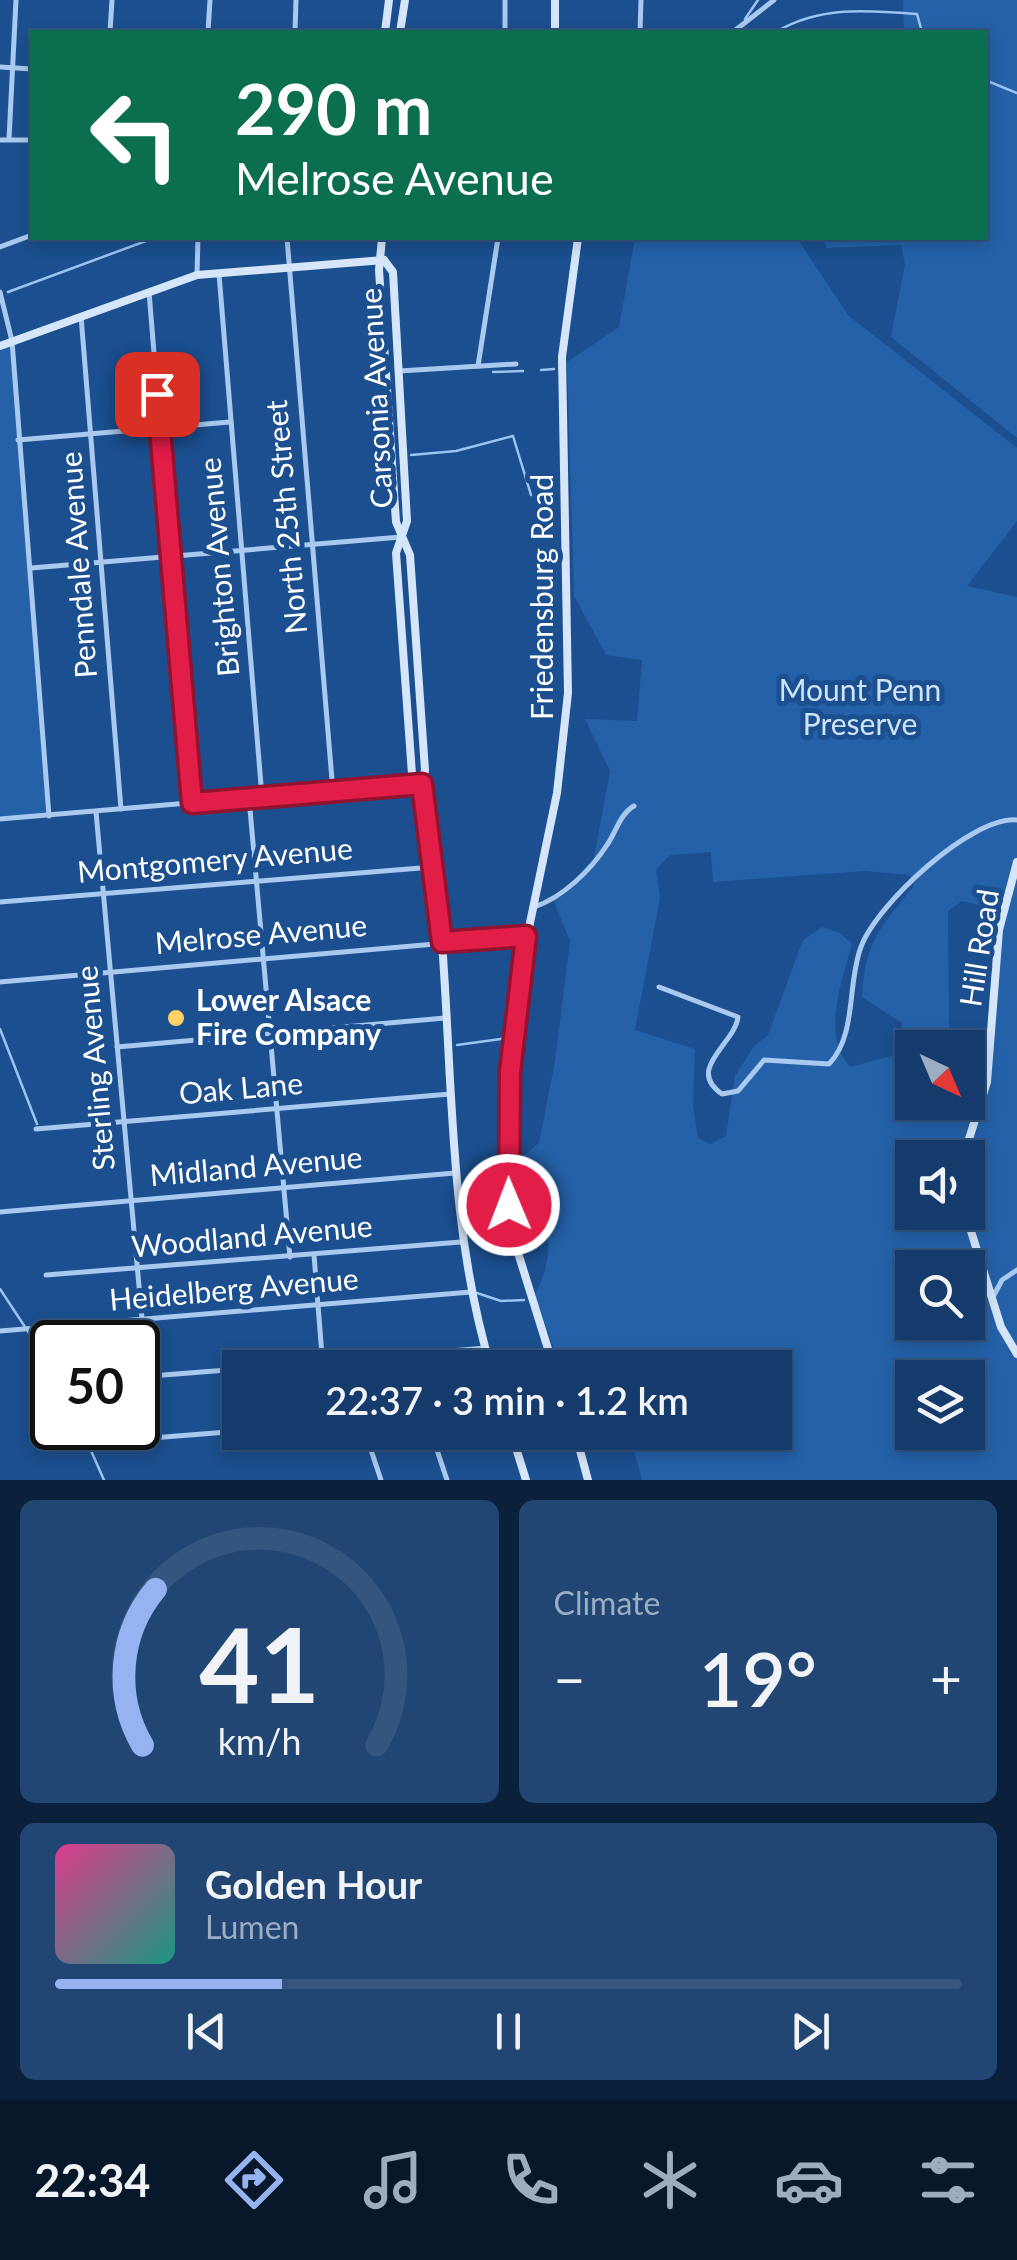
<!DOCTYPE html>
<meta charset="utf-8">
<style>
:root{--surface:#143b6b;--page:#214673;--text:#f1f3f6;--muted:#9dadc1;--line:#33557e;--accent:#95b2f1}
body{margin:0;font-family:Lato,sans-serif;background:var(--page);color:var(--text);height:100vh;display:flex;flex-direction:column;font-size:38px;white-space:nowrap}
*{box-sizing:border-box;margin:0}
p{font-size:32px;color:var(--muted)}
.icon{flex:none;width:55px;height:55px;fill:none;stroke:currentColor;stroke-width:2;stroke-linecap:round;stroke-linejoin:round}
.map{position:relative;height:1480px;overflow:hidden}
.sheet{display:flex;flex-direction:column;gap:20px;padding:20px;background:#0b203b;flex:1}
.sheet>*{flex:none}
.top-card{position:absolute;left:30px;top:30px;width:958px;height:210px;border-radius:0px;box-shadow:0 5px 15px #0003,0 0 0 2px var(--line);background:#0b6e4f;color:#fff;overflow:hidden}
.needle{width:65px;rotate:136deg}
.buttons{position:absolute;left:895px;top:1030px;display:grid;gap:20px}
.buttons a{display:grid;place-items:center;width:90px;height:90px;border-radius:0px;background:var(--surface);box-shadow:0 5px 15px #0003,0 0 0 2px var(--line);font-size:50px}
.speed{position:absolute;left:30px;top:1320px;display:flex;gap:20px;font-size:50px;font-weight:700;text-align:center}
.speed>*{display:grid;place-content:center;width:130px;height:130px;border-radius:50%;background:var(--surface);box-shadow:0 5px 15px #0003,0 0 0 2px var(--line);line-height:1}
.speed .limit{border:5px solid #111;border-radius:15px;background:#fff;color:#111}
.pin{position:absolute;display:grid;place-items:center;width:85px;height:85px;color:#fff;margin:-42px;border-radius:20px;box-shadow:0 5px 15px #0006}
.me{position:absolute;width:110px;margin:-55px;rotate:359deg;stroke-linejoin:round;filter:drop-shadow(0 0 8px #0008)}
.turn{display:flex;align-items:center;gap:35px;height:210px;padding:0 40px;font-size:45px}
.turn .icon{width:130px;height:130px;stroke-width:2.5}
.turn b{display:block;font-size:70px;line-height:85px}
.big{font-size:75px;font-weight:600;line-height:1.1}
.sheet .tile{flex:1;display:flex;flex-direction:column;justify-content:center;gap:15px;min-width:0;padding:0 35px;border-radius:15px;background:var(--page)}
.sheet .dial{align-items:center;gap:0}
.dial svg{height:260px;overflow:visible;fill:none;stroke:var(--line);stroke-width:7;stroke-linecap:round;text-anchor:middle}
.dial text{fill:var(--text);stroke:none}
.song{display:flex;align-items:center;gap:30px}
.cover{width:120px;height:120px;border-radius:15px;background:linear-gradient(135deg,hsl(330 70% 55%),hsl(170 70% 35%))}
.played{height:10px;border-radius:5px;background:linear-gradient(90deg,var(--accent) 25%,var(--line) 25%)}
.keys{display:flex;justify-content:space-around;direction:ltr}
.heat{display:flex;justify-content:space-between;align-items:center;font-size:55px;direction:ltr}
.sheet .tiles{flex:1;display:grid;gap:20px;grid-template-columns:1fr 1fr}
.tile:last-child{grid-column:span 2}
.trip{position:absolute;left:222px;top:1350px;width:570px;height:100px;border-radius:0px;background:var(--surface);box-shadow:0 5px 15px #0003,0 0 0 2px var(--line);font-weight:600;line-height:100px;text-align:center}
.tab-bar{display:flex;height:160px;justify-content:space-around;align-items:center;background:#08182b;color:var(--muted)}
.tab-bar .icon{width:70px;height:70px}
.tab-bar .active{color:var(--accent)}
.tab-bar b{font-size:45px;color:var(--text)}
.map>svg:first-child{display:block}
.green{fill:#2461a8;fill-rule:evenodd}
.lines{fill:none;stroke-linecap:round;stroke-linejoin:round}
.stream{stroke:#9cc4f0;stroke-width:2.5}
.street{stroke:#a9c9ee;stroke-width:5}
.secondary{stroke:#d6e6fa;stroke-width:8}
.route-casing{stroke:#92132f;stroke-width:25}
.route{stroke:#e11d48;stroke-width:18}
.poi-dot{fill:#ffd166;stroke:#1b4f8f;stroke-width:4}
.labels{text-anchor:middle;stroke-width:10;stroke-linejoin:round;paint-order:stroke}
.street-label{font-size:30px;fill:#fff;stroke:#1b4f8f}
.park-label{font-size:30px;fill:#cfe3fa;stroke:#1b4f8f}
.poi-label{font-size:30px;font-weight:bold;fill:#fff;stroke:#1b4f8f;text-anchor:start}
</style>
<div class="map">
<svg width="1017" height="1480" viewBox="0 0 1017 1480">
<rect width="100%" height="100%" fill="#1b4f8f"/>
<!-- green -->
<g class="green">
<polygon points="903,0 1017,0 1017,438 891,337 905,264 901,245 827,248 822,238 985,238 985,32 904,32"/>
<path d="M 635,238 L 797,238 L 848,315 L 1017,448 L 1017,521 L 967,586 L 1017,597 L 1017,1480 L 642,1480 L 629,1433 L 775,1432 L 775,1368 L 560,1367 L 535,1294 C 553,1260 550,1238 542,1200 L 515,1204 L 515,1163 L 539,1143 L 555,1061 L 570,941 L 554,902 L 594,858 L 610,771 L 585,719 L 637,721 L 642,660 L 606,655 L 574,596 L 567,362 L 619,327 ZM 711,852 L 713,882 L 866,871 L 909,875 L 914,886 C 880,928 865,941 862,997 L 902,1023 L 898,1054 L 850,1067 C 821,1035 842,981 852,944 L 840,933 L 822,927 L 803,940 L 768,1035 L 754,1046 L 735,1076 L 726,1136 L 710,1144 L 698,1138 L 693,1105 L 695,1049 L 635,1030 L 660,898 L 656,870 L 670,855 ZM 962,901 L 1000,910 L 985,1082 L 978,1106 L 968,1096 L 968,1102 L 912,1102 L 912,1048 L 956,1047 L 949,1031 L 948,911 ZM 912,1158 L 968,1158 L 968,1212 L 912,1212 ZM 912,1268 L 968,1268 L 968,1322 L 912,1322 ZM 912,1378 L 968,1378 L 968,1432 L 912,1432 Z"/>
<polygon points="12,341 49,816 0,819 0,346"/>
</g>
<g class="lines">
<!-- stream -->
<g class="stream">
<polyline points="745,19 758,0"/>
<path d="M 776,32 C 819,6 867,10 917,14 L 922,32"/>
<polyline points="985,80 1017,93"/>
<polyline points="8,292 154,238"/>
<polyline points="541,370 554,369"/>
<polyline points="493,372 523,371"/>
<polyline points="411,455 456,451 513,436 531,495"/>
<polyline points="0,1029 37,1124"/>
<polyline points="457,1045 508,1038"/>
<polyline points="0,1289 52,1368"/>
<polyline points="477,1293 501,1301 524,1300"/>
<polyline points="81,1428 104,1480"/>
</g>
<!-- street -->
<g class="street">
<polyline points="110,32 112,0"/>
<polyline points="208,32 210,0"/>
<polyline points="295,32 296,0"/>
<polyline points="505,32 505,0"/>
<polyline points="640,32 641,0"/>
<polyline points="733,32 774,0"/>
<polyline points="0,67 32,69"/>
<polyline points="9,139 16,0"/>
<polyline points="0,140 32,140"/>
<polyline points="287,238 333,792"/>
<polyline points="0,247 32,235"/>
<polyline points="197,274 198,238"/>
<polyline points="219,274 262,797"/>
<polyline points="0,292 12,341 49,816"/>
<polyline points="149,292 191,803"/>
<polyline points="81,316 121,809"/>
<polyline points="478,366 498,238"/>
<polyline points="399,371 516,364"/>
<polyline points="18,440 230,422"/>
<polyline points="31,568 401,537"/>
<polyline points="249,798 290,1257"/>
<polyline points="96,812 142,1319"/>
<polyline points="0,819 422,783"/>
<polyline points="0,902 433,867"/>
<path d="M 534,907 C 562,898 591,870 607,845 C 616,832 620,814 634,806"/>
<polyline points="0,982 526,936"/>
<path d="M 659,987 L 738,1017 C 735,1044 685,1069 722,1094 L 738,1091 L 764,1060 L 829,1064 C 857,1035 847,983 861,947 C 876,905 971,816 1017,820"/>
<polyline points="117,1047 445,1018"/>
<polyline points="36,1129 450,1094"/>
<polyline points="0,1212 455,1173"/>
<polyline points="314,1255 323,1368"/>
<polyline points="46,1275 461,1242"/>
<polyline points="993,1297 1002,1280 1017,1270"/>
<polyline points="117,1322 119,1342"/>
<polyline points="0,1331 471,1292"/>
<polyline points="256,1368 485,1348"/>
<polyline points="138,1377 240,1369"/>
<polyline points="365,1432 381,1480"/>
<polyline points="431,1432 447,1480"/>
<polyline points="139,1439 240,1431"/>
</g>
<!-- secondary -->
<g class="secondary">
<polyline points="385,32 389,0"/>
<polyline points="400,32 405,0"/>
<polyline points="555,32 555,0"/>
<path d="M 382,238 L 379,270 L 396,522 L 410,555 L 425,770 L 422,783 C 429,837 437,890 442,943 C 453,1086 449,1229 491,1368"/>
<polyline points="384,260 393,272 407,521 396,553 412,774 422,783"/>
<polyline points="0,346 197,275 384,260"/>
<polyline points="963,1158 987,1082 999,930 1017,862"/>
<polyline points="965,1212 1001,1327 1017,1354"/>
<polyline points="554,1368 514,1240 508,1125 521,966 557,793 568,693 562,357 578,238"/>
<polyline points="511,1432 526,1480"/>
<polyline points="575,1432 588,1480"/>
</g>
</g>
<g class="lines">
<defs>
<polyline id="route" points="157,394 192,803 422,784 442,942 526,936 510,1072 509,1205"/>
</defs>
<!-- route casing -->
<use href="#route" class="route-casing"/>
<!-- route -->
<use href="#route" class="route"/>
</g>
<!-- markers -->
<circle class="poi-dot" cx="176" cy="1018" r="10"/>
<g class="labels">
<!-- street labels -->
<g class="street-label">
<text transform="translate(377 398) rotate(-93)" y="10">Carsonia Avenue</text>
<text transform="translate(287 517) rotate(-95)" y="10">North 25th Street</text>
<text transform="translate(79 565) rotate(-94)" y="10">Penndale Avenue</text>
<text transform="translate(220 567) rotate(-95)" y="10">Brighton Avenue</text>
<text transform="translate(543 597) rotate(-90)" y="10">Friedensburg Road</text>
<text transform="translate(215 861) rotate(-5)" y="10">Montgomery Avenue</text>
<text transform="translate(261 935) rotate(-5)" y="10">Melrose Avenue</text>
<text transform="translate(980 948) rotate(-81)" y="10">Hill Road</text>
<text transform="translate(96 1068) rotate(-95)" y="10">Sterling Avenue</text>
<text transform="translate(241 1089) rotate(-5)" y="10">Oak Lane</text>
<text transform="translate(256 1167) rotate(-5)" y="10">Midland Avenue</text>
<text transform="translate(252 1237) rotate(-5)" y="10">Woodland Avenue</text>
<text transform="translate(234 1290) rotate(-5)" y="10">Heidelberg Avenue</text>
</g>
<!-- park labels -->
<g class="park-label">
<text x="860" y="701">Mount Penn<tspan x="860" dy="34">Preserve</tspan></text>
</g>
<!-- poi labels -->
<g class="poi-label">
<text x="196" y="1011">Lower Alsace<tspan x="196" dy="34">Fire Company</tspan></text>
</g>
</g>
</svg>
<div class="buttons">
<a><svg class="needle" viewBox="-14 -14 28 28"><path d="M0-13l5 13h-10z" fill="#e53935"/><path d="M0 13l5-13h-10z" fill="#9dadc1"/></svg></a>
<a><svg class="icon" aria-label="sound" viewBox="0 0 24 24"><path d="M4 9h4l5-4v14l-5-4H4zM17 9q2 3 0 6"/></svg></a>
<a><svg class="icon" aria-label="search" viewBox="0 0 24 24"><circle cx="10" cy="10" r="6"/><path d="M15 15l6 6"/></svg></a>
<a><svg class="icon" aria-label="layers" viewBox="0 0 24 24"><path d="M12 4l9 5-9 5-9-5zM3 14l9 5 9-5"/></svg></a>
</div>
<div class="speed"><div class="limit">50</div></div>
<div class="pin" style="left:157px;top:394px;background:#d93025"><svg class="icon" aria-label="arrive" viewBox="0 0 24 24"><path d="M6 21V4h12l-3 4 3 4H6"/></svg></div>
<svg class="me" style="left:509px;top:1205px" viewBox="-20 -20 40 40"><circle r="17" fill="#e11d48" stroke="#fff" stroke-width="3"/><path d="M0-11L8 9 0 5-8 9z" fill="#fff"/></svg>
<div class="trip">22:37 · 3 min · 1.2 km</div>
<div class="top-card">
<div class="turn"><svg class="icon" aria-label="left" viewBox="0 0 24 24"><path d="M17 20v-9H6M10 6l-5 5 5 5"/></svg><div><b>290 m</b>Melrose Avenue</div></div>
</div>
</div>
<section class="sheet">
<div class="tiles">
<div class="tile dial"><svg viewBox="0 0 100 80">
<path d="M14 69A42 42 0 1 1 86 69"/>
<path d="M14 69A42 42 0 0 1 18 21" stroke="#95b2f1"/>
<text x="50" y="56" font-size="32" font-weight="700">41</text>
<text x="50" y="72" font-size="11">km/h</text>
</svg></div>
<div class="tile"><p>Climate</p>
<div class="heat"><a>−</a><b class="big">19°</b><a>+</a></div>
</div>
<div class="tile">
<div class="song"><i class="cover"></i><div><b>Golden Hour</b><p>Lumen</p></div></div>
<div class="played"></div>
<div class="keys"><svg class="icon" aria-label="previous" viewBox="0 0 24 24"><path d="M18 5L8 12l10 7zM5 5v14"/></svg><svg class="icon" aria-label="pause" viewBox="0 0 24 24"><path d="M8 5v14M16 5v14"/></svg><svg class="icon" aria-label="next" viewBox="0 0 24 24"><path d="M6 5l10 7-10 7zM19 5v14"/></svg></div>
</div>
</div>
</section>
<nav class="tab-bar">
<b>22:34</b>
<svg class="icon active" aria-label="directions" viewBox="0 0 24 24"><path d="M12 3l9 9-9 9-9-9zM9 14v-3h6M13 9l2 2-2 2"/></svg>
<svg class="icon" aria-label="music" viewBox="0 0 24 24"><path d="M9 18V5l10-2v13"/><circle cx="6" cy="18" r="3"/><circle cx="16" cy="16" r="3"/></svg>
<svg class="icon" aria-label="phone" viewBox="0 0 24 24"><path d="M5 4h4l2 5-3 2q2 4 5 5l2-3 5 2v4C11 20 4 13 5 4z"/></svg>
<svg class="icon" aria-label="climate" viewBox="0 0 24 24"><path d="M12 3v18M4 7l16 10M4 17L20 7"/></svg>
<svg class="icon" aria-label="car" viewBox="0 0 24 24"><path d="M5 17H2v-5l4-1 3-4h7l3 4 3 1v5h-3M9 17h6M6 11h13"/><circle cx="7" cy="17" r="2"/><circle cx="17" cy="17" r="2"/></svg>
<svg class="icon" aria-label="filters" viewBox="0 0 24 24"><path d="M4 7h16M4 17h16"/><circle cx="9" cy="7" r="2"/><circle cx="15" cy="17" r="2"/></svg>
</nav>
